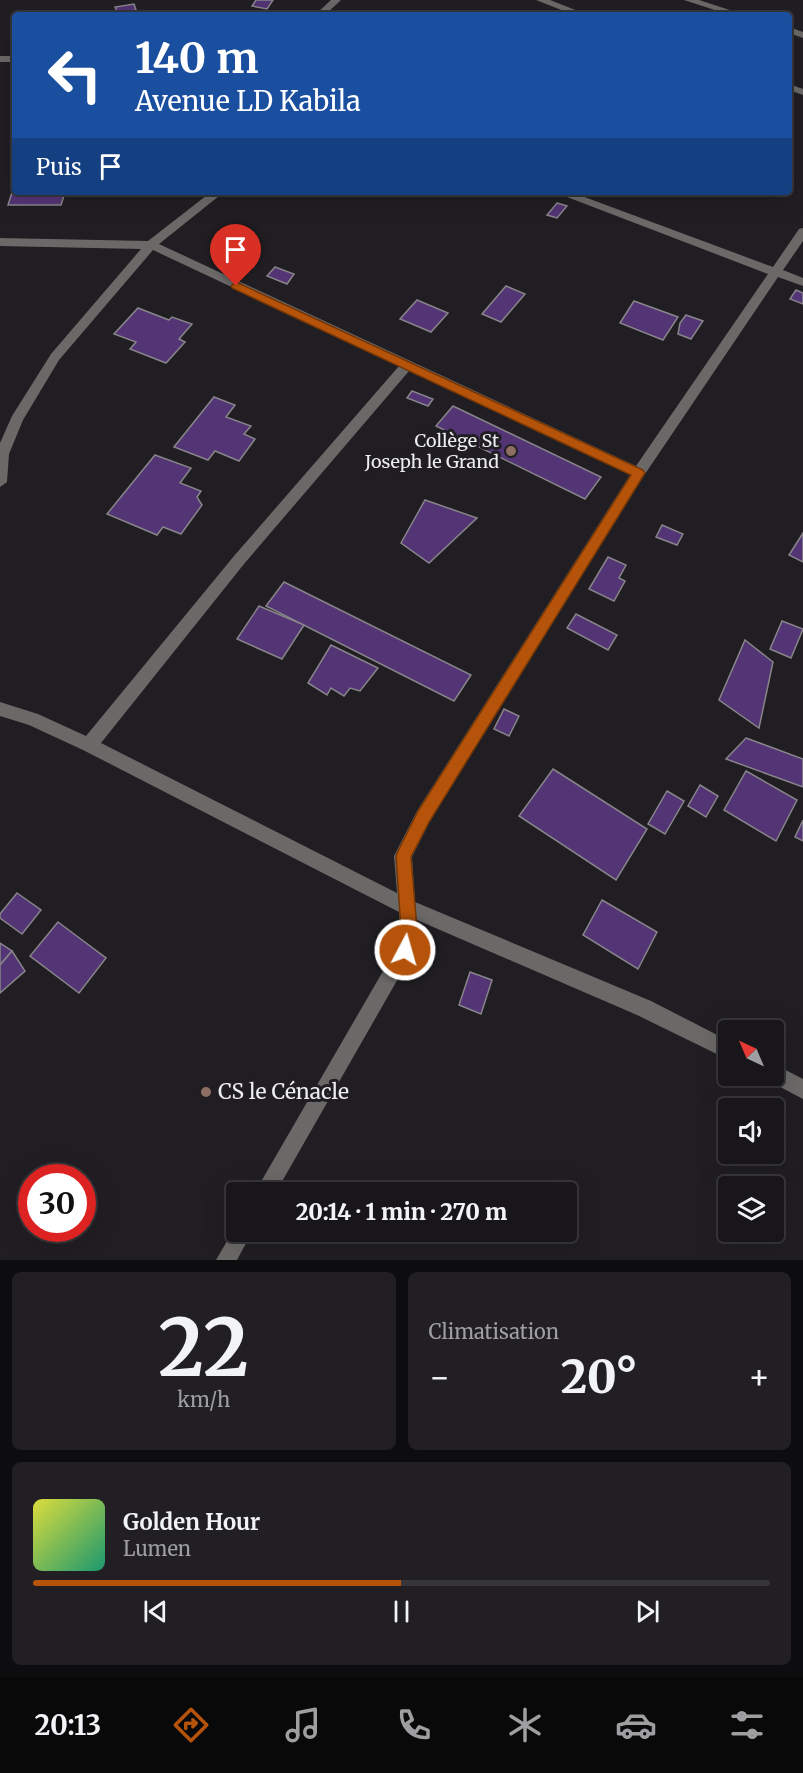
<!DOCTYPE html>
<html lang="fr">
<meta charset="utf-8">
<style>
:root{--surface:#18161a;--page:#211f23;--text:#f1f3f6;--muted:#9f9fa2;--line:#363539;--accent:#b45309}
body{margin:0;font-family:Merriweather,serif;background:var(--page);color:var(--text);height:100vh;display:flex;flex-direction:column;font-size:22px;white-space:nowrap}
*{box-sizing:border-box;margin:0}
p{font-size:20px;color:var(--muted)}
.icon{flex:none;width:33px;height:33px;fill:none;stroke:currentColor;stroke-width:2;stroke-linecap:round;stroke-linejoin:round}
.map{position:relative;height:1260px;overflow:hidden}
.details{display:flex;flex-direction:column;gap:12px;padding:12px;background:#0d0c0e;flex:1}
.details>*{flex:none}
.guide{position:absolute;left:12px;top:12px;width:780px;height:183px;border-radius:6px;box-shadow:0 6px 24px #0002,0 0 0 2px var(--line);background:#1a4fa0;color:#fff;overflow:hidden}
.needle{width:39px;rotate:316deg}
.tools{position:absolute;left:718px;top:1020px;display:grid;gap:12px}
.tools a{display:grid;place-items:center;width:66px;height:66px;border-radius:6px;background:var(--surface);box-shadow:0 6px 24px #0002,0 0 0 2px var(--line);font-size:30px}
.speed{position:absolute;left:18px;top:1164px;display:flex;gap:12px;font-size:30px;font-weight:700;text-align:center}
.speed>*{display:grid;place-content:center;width:78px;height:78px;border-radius:50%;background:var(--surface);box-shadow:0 6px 24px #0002,0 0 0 2px var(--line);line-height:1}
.speed .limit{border:9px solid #d22;background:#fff;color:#111}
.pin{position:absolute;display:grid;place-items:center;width:51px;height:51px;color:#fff;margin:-62px -26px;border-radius:50% 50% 50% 0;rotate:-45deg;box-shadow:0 0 6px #0007}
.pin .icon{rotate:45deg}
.me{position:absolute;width:66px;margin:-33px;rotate:6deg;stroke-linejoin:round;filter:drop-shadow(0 0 4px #0008)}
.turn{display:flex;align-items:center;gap:21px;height:126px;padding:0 24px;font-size:27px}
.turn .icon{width:78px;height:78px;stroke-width:2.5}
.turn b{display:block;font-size:42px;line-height:51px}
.then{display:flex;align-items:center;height:57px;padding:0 24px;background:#0003;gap:12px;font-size:22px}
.big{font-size:45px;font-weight:800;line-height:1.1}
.details .card{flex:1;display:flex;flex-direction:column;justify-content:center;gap:9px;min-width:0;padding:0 21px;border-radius:9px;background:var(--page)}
.details .dial{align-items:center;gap:0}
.dial b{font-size:78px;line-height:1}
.song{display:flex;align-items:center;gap:18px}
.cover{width:72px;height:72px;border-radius:9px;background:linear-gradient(135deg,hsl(60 70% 55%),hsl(160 70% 35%))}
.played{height:6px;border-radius:3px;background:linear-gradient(90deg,var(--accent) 50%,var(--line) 50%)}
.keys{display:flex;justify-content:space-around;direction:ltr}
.heat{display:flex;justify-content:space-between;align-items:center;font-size:33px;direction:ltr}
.details .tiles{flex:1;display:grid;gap:12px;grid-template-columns:1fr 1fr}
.card:last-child{grid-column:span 2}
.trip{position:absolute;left:226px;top:1182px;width:351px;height:60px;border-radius:6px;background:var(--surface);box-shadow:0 6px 24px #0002,0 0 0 2px var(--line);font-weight:800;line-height:60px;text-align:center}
.tab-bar{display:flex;height:96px;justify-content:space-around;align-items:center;background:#0a090a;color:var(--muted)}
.tab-bar .icon{width:42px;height:42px}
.tab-bar .current{color:var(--accent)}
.tab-bar b{font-size:27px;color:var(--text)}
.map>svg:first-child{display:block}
.building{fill:#533474;stroke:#878589;stroke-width:1.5}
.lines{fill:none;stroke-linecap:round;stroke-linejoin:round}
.street{fill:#6a6967;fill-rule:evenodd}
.route{fill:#b45309;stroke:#753606;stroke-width:1.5}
.education-dot{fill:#8d6e63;stroke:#201e22;stroke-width:2}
.labels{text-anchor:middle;stroke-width:6;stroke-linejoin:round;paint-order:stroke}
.poi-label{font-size:18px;fill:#eeedf0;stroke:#201e22;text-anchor:end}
.near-poi-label{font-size:21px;fill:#eeedf0;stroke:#201e22;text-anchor:start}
</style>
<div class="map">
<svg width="803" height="1260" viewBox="0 0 803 1260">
<rect width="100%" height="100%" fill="#201e22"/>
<!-- building -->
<g class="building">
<polygon points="256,0 273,0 267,9 252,6"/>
<polygon points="134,4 136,10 118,14 115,7"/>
<polygon points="15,183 15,192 65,192 61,205 8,205"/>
<polygon points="557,203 567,206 557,218 547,215"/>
<polygon points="275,267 294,274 287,284 267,276"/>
<polygon points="506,286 525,294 501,322 482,314"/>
<polygon points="796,290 803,293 803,304 790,299"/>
<polygon points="417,300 448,313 431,332 400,319"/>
<polygon points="634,301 678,317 663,340 620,323"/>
<polygon points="138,308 169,320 172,317 192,324 179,339 185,342 166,363 130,349 136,342 114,334"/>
<polygon points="686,315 703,321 691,339 678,334 680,323"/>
<polygon points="412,391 433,399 428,406 407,398"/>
<polygon points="214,397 235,405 226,417 251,426 244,434 255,439 239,461 215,451 208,460 174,447"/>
<polygon points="453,406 601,477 585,499 436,426"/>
<polygon points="155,455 191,468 180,483 201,491 197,497 202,505 181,534 163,527 157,535 107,514"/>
<polygon points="425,500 477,518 429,563 401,543"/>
<polygon points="662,525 683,534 677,545 656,537"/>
<polygon points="803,533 803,562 789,555"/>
<polygon points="608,557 626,565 619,578 625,581 614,601 589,589"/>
<polygon points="284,582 471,675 454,701 266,606"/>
<polygon points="259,606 304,625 282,659 237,639"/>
<polygon points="576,614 617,635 608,650 567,628"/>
<polygon points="782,621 803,629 791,658 770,649"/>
<polygon points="745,640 773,662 759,728 719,700"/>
<polygon points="331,645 378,668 360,691 350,688 344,696 331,688 327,695 308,683"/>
<polygon points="504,709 519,716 509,736 494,729"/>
<polygon points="746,738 803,759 803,787 726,759"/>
<polygon points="553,769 647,829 616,880 519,816"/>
<polygon points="746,771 797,800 776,841 724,810"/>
<polygon points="700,785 718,796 706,817 688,806"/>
<polygon points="667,791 684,801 665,834 648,824"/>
<polygon points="803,820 803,841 795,837"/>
<polygon points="17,893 41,910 22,934 0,918 0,914"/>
<polygon points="602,900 657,932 638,969 583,935"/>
<polygon points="58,922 106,958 79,993 30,956"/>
<polygon points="0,943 12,951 0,965"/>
<polygon points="12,951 25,971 0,993 0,965"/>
<polygon points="470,972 492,980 481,1014 459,1005"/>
<polygon points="736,1154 759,1154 754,1164"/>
</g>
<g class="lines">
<!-- street -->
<g class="street">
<polygon points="331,0 341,0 325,15 315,15"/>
<polygon points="536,0 550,0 588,15 574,15"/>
<polygon points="684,0 699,0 745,15 730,15"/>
<polygon points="789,27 803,32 803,38 789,33"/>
<rect x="0" y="56" width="15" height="6"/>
<polygon points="789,84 803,89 803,95 789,90"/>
<path d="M 211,192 L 224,192 L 159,244 L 636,466 L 768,274 L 554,192 L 571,192 L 773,267 L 799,229 L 803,228 L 803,241 L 783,270 L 803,278 L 803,286 L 778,277 L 643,477 L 429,823 L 412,857 L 415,902 L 651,1001 L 729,1041 L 729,1060 L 637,1015 L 417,920 L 418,929 L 411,956 L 276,1192 L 255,1192 L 397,947 L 400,929 L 399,912 L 83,750 L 29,725 L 0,716 L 0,702 L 38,714 L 86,736 L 234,556 L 399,366 L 153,250 L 59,360 L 23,420 L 9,454 L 7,482 L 0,487 L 0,443 L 12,416 L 51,354 L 141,249 L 0,246 L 0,238 L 148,241 ZM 409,371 L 630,475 L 417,811 L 394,856 L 397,893 L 101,743 L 244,564 Z"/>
<polygon points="774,1064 803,1079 803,1099 767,1080 766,1076 774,1076"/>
<polygon points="237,1224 237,1232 252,1232 237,1260 216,1260"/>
</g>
</g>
<!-- route -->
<polygon class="route" points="236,282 643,470 645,473 429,822 411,857 417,929 411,955 405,958 399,955 397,950 401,929 396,856 398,851 418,811 631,475 232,288 231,286"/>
<!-- markers -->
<g class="education-dot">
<circle cx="511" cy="451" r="6"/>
<circle cx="206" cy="1092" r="6"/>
</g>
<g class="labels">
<!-- poi labels -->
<g class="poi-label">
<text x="499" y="447">Collège St<tspan x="499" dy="21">Joseph le Grand</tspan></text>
</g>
<!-- near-poi labels -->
<g class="near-poi-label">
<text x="218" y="1099">CS le Cénacle</text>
</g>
</g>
</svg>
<div class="tools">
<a><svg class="needle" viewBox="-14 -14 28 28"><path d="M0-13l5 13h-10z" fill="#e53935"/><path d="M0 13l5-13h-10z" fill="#9f9fa2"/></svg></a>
<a><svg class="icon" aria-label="sound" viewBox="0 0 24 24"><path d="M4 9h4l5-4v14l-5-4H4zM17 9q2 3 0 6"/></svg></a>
<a><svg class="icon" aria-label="layers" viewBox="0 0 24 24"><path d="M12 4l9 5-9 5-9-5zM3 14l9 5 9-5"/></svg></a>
</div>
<div class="speed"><div class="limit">30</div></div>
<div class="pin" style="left:236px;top:286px;background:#d93025"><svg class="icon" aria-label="arrive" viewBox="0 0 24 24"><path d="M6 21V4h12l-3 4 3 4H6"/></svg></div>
<svg class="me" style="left:405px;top:950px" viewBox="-20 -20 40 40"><circle r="17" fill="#b45309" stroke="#fff" stroke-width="3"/><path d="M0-11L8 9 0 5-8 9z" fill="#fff"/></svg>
<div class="trip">20:14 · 1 min · 270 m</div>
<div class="guide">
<div class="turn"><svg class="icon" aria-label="left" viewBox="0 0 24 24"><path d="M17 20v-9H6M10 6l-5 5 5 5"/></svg><div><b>140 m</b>Avenue LD Kabila</div></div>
<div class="then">Puis<svg class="icon" aria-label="arrive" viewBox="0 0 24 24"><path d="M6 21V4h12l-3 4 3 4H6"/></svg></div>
</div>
</div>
<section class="details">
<div class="tiles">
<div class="card dial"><b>22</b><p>km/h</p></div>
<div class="card"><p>Climatisation</p>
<div class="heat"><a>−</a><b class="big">20°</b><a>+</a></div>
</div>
<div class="card">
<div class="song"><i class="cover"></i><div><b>Golden Hour</b><p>Lumen</p></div></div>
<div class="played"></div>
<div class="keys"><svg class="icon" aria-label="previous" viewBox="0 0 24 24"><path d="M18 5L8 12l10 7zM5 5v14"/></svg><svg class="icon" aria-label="pause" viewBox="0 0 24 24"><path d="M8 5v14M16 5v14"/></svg><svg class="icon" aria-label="next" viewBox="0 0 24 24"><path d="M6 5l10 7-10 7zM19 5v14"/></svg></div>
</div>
</div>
</section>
<nav class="tab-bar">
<b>20:13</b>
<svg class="icon current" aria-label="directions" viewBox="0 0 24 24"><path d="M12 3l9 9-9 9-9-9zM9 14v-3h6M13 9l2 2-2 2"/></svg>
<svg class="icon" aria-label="music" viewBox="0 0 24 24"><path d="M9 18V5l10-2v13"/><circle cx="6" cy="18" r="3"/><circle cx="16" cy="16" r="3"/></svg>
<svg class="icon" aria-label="phone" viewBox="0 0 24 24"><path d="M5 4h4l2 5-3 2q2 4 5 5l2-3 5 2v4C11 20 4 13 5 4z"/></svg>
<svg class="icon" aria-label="climate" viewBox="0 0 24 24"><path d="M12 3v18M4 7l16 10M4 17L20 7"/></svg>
<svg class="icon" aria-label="car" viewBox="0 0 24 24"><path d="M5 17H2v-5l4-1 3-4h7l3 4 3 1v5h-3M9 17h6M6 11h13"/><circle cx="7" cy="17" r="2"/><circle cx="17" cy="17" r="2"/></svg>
<svg class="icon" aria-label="filters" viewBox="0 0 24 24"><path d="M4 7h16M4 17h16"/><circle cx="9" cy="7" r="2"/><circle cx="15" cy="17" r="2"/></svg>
</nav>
